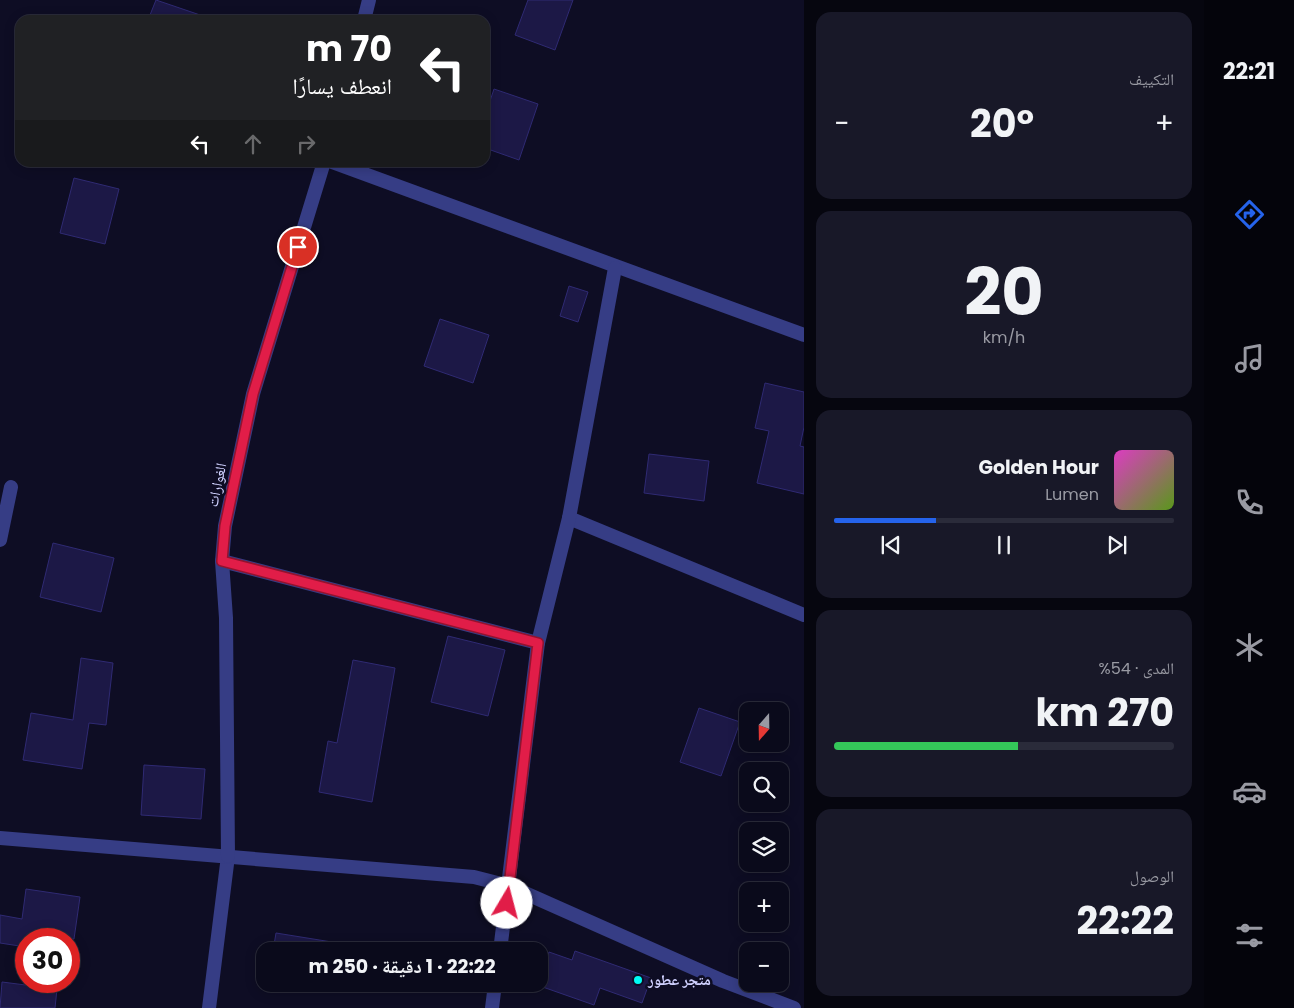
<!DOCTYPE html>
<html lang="ar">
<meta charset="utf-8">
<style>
:root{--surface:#0a0a1b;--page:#181828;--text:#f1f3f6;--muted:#999aa3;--line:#2a2b3a;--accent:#2563eb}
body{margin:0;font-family:Poppins,"Noto Naskh Arabic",sans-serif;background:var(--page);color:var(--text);direction:rtl;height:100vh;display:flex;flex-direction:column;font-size:19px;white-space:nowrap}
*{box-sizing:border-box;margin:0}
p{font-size:16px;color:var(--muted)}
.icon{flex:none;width:28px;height:28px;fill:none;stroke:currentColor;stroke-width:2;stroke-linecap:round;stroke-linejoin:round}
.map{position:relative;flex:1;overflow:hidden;direction:ltr}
.sheet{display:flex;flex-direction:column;gap:12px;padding:12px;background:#06060f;width:400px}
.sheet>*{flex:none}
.hud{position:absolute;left:15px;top:15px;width:475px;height:152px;border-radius:15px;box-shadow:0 2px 12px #0003,0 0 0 1px var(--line);direction:rtl;background:#202124;color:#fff;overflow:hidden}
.needle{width:32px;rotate:200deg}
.buttons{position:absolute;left:739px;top:702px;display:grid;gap:10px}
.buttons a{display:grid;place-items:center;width:50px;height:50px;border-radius:10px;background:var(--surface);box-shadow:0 2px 12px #0003,0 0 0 1px var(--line);font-size:25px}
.speed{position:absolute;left:15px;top:928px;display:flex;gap:10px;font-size:25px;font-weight:700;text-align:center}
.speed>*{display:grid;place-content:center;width:65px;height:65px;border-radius:50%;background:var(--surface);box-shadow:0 2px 12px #0003,0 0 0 1px var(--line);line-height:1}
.speed .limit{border:8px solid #d22;background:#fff;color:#111}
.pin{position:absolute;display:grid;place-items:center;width:42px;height:42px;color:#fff;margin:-21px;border:2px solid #fff;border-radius:50%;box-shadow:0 1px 5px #0007}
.me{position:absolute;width:55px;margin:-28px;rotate:8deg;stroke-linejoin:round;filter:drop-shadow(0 0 4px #0008)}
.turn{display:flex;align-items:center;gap:18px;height:105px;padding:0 15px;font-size:22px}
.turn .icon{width:65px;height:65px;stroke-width:2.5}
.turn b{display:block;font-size:35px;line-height:42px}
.lanes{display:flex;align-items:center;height:48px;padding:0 15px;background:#0003;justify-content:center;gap:25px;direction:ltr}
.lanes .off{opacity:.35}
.big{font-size:38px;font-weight:700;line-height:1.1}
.sheet .widget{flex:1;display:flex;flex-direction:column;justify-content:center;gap:8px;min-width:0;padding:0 18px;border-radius:15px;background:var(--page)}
.sheet .dial{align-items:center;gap:0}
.dial b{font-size:65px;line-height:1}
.song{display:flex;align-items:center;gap:15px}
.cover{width:60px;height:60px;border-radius:8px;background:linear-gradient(135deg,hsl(310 70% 55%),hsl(90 70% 35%))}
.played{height:5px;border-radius:2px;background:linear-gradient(90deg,var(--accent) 30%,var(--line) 30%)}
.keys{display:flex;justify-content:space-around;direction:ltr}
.heat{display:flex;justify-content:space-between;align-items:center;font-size:28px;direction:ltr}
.charge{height:8px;border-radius:4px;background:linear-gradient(90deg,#34c759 54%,var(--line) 0)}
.trip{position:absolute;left:256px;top:942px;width:292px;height:50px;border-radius:15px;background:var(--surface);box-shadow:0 2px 12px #0003,0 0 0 1px var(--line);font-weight:700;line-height:50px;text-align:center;direction:rtl}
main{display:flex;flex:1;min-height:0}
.menu{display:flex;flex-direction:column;width:90px;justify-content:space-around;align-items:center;background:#04040b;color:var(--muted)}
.menu .icon{width:35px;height:35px}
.menu .current{color:var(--accent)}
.menu b{font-size:22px;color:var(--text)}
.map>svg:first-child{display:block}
.building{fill:#1c1846;stroke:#2f2a73}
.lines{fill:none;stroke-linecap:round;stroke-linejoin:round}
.minor{stroke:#363d85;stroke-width:14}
.tertiary{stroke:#363d85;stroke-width:14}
.route-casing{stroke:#92132f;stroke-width:12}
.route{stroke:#e11d48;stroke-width:9}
.poi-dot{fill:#00fbf4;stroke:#0e0d24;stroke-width:2}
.labels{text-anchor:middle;stroke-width:5;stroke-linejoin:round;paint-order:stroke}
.street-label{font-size:15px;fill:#d0d1ff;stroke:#0e0d24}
.poi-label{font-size:15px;font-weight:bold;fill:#d0d1ff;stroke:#0e0d24;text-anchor:start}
</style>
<main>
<nav class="menu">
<b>22:21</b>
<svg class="icon current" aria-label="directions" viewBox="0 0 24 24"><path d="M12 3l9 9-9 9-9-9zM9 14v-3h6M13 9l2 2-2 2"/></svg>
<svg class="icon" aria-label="music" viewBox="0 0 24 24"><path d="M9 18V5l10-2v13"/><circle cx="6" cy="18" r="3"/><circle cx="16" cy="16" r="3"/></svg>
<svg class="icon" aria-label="phone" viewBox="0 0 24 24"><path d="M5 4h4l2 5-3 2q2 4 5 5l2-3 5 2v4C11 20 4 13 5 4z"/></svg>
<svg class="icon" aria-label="climate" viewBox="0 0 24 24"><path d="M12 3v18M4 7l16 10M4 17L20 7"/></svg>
<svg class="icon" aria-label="car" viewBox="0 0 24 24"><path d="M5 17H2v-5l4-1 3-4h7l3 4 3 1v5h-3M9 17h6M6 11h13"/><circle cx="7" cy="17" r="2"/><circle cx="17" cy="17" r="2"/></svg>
<svg class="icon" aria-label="filters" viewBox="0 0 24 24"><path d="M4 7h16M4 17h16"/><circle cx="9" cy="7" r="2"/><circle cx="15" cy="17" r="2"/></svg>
</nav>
<section class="sheet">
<div class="widget"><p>التكييف</p>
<div class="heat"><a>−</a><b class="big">20°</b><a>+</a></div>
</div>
<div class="widget dial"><b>20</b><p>km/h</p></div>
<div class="widget">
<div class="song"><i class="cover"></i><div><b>Golden Hour</b><p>Lumen</p></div></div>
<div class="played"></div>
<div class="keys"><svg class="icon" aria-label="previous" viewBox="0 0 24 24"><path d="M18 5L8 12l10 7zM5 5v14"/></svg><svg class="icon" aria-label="pause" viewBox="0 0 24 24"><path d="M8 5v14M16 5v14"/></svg><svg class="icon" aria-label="next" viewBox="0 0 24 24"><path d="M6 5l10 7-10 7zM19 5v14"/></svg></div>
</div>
<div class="widget"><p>المدى · 54%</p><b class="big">270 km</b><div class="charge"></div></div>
<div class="widget"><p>الوصول</p><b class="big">22:22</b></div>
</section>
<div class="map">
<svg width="804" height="1008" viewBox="0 0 804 1008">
<rect width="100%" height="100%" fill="#0e0d24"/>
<!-- building -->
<g class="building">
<polygon points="156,0 209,18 208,20 148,20"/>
<polygon points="528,0 573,0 555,50 515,35"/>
<polygon points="494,89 538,104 519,160 485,148 485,116"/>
<polygon points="74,178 119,189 105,244 60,233"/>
<polygon points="569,286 588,292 578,322 560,316"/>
<polygon points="440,319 489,335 473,383 424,366"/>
<polygon points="765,383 804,392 804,427 800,446 804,447 804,494 757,483 769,431 755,428"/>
<polygon points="649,454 709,461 704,501 644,493"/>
<polygon points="53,543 114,558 101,612 40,597"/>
<polygon points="448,636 505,650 488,716 431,702"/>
<polygon points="81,658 113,663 106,725 89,723 82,769 23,760 31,713 73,720"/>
<polygon points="353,660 395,668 372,802 319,792 328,741 337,743"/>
<polygon points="699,708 740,722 721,776 680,762"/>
<polygon points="144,765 205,769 201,819 141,815"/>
<polygon points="26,889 80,897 74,939 26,939 26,947 0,943 0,915 22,919"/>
<polygon points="276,933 338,943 336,951 273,951"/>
<polygon points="575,951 651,978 642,1003 600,988 594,1005 537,985 540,984 540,976 549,952 572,960"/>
<polygon points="2,982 57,989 55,1008 0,1008"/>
<polygon points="277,984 332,984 330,992"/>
</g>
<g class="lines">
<!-- minor -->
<g class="minor">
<polyline points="332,162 804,335"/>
<polyline points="569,518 804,615"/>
<polyline points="0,540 11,487"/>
<polyline points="222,561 538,643"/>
<polyline points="500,951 538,643 569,518 615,268"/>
<polyline points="209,1008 228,856"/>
<polyline points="492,1008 495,984"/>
</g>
<!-- tertiary -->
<g class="tertiary">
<polyline points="364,20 369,0"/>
<polyline points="0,838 474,877 509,886 723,981 794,1008"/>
<polyline points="228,856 226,618 222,561 225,526 253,394 324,162"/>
</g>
</g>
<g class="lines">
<defs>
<polyline id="route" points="298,247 253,394 225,526 222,561 538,643 507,903"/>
</defs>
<!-- route casing -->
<use href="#route" class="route-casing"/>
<!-- route -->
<use href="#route" class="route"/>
</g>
<!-- markers -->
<circle class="poi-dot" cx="638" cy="980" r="5"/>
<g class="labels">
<!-- street labels -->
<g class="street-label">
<text transform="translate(217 485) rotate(-78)" y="5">الغوارات</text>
</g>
<!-- poi labels -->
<g class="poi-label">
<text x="648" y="985">متجر عطور</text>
</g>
</g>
</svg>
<div class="buttons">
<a><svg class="needle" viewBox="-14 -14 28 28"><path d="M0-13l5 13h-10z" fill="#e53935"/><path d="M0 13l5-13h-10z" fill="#999aa3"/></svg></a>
<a><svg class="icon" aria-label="search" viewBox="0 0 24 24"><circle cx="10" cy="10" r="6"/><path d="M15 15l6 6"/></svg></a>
<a><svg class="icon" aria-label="layers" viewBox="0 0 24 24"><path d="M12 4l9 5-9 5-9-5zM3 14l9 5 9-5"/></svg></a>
<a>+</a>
<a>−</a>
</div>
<div class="speed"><div class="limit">30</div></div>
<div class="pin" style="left:298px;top:247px;background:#d93025"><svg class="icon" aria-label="arrive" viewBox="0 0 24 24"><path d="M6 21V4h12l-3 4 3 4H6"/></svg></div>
<svg class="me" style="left:507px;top:903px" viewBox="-20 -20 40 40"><circle r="19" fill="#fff"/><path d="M0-13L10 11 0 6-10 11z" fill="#e11d48"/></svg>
<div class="trip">22:22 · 1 دقيقة · 250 m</div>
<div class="hud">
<div class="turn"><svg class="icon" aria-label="left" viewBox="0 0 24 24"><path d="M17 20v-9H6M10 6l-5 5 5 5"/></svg><div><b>70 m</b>انعطف يسارًا</div></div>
<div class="lanes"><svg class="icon" aria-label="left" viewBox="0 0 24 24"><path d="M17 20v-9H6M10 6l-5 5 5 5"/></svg><svg class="icon off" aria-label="ahead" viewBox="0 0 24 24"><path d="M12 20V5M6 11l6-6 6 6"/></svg><svg class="icon off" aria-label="right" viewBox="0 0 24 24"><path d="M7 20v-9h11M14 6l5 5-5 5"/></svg></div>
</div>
</div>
</main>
